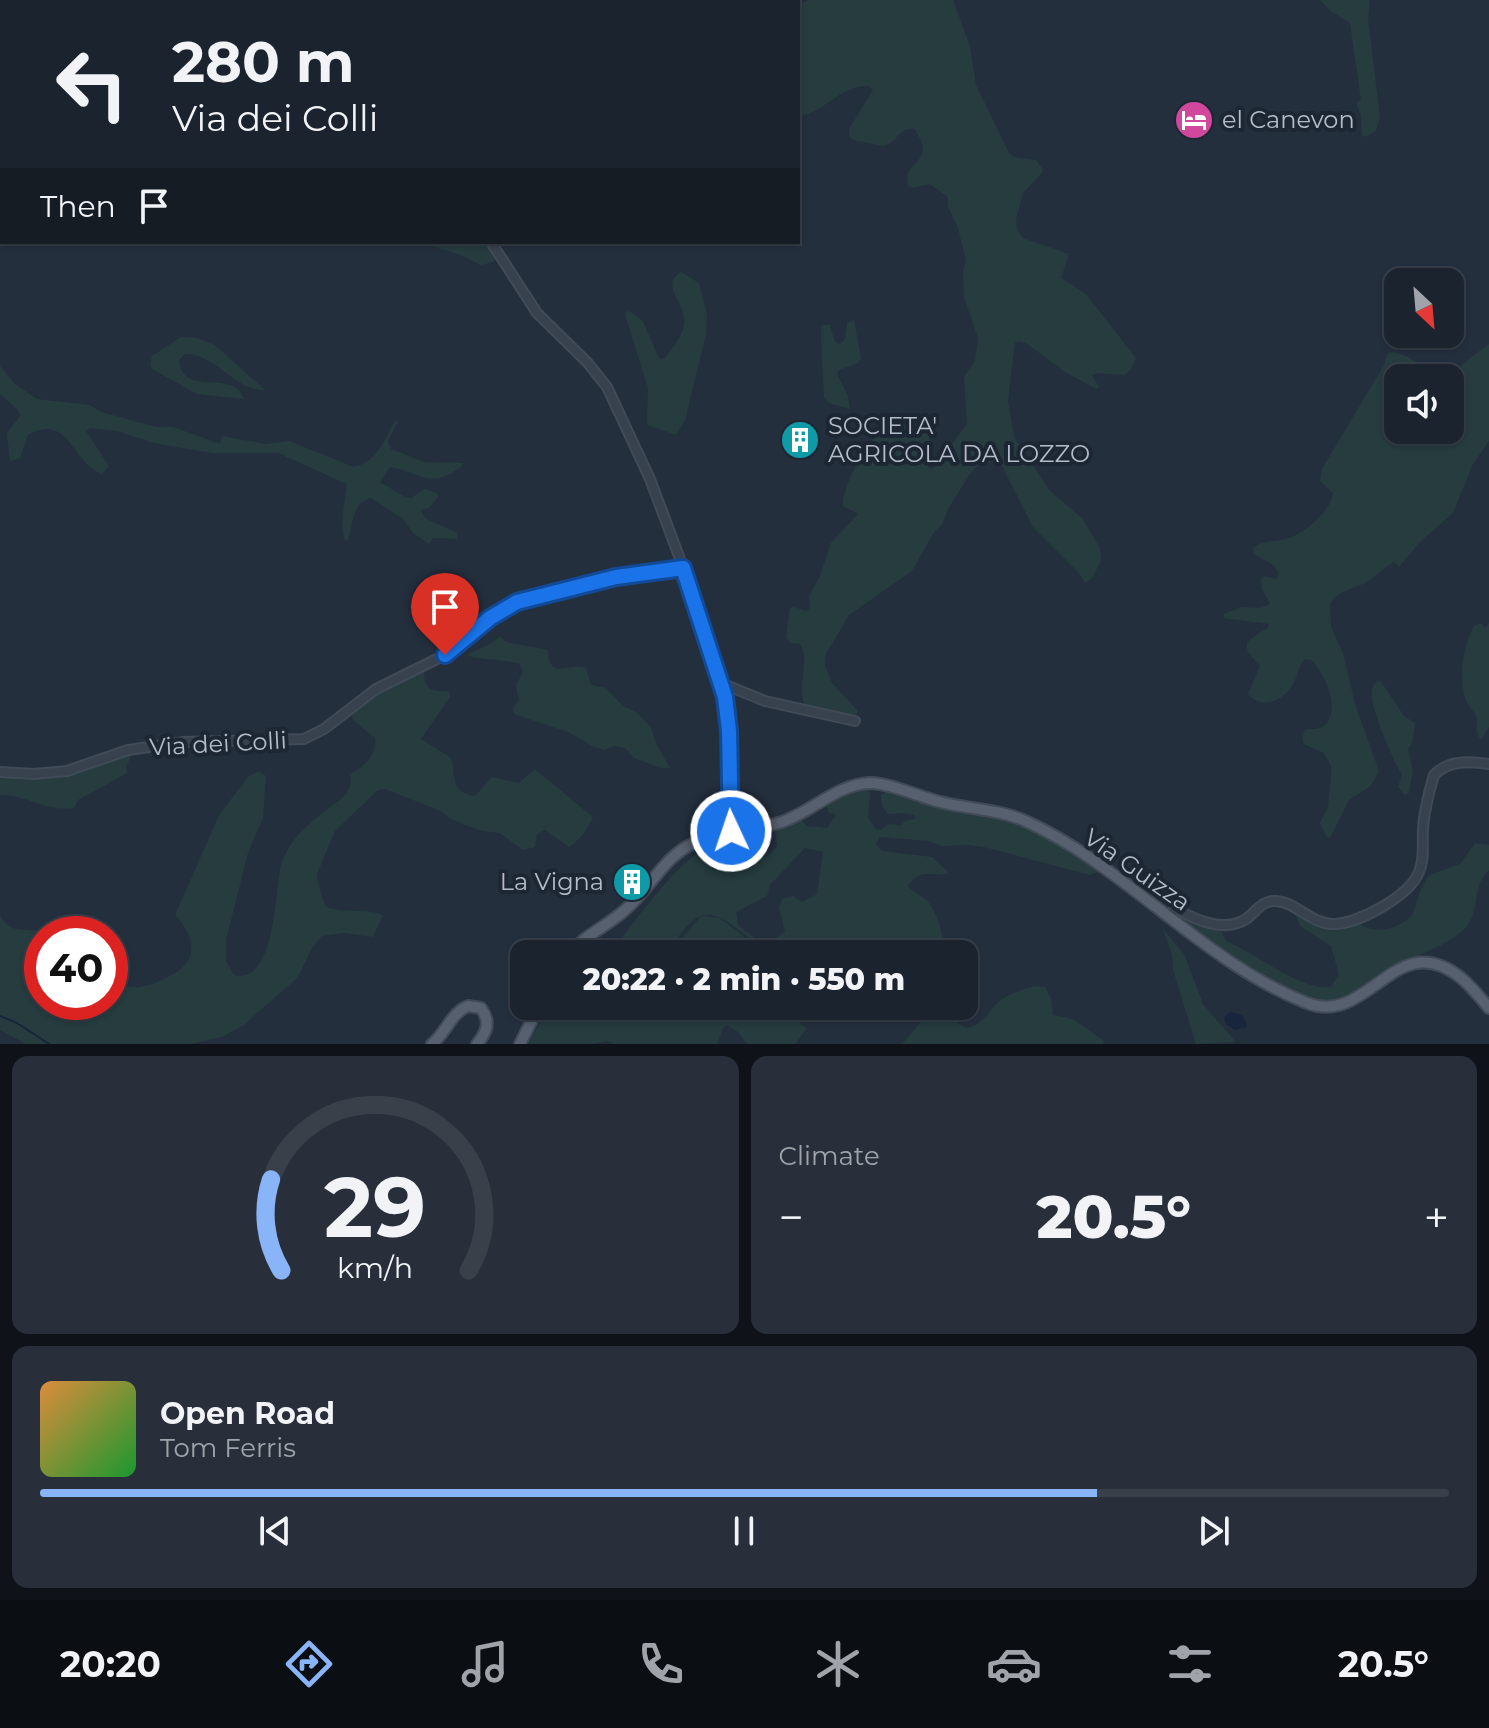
<!DOCTYPE html>
<meta charset="utf-8">
<style>
:root{--surface:#1b232e;--page:#282f3a;--text:#f1f3f6;--muted:#a0a4aa;--line:#39404a;--accent:#8ab4f8}
body{margin:0;font-family:Montserrat,sans-serif;background:var(--page);color:var(--text);height:100vh;display:flex;flex-direction:column;font-size:30px;white-space:nowrap}
*{box-sizing:border-box;margin:0}
p{font-size:26px;color:var(--muted)}
.icon{flex:none;width:44px;height:44px;fill:none;stroke:currentColor;stroke-width:2;stroke-linecap:round;stroke-linejoin:round}
.map{position:relative;height:1044px;overflow:hidden}
.details{display:flex;flex-direction:column;gap:12px;padding:12px;background:#0f1319;flex:1}
.details>*{flex:none}
.banner{position:absolute;left:0px;top:0px;width:800px;height:244px;box-shadow:0 2px 6px #0004,0 0 0 2px var(--line);background:#1b232e;color:var(--text);overflow:hidden}
.needle{width:52px;rotate:154deg}
.buttons{position:absolute;left:1384px;top:268px;display:grid;gap:16px}
.buttons a{display:grid;place-items:center;width:80px;height:80px;border-radius:16px;background:var(--surface);box-shadow:0 2px 6px #0004,0 0 0 2px var(--line);font-size:40px}
.speed{position:absolute;left:24px;top:916px;display:flex;gap:16px;font-size:40px;font-weight:700;text-align:center}
.speed>*{display:grid;place-content:center;width:104px;height:104px;border-radius:50%;background:var(--surface);box-shadow:0 2px 6px #0004,0 0 0 2px var(--line);line-height:1}
.speed .limit{border:12px solid #d22;background:#fff;color:#111}
.pin{position:absolute;display:grid;place-items:center;width:68px;height:68px;color:#fff;margin:-82px -34px;border-radius:50% 50% 50% 0;rotate:-45deg;box-shadow:0 0 8px #0007}
.pin .icon{rotate:45deg}
.me{position:absolute;width:88px;margin:-44px;rotate:357deg;stroke-linejoin:round;filter:drop-shadow(0 0 6px #0008)}
.turn{display:flex;align-items:center;gap:28px;height:168px;padding:0 40px;font-size:36px}
.turn .icon{width:104px;height:104px;stroke-width:2.5}
.turn b{display:block;font-size:56px;line-height:68px}
.then{display:flex;align-items:center;height:76px;padding:0 40px;background:#0003;gap:16px;font-size:30px}
.big{font-size:60px;font-weight:800;line-height:1.1}
.details .tile{flex:1;display:flex;flex-direction:column;justify-content:center;gap:12px;min-width:0;padding:0 28px;border-radius:16px;background:var(--page)}
.details .dial{align-items:center;gap:0}
.dial svg{height:208px;overflow:visible;fill:none;stroke:var(--line);stroke-width:7;stroke-linecap:round;text-anchor:middle}
.dial text{fill:var(--text);stroke:none}
.song{display:flex;align-items:center;gap:24px}
.cover{width:96px;height:96px;border-radius:12px;background:linear-gradient(135deg,hsl(30 70% 55%),hsl(130 70% 35%))}
.played{height:8px;border-radius:4px;background:linear-gradient(90deg,var(--accent) 75%,var(--line) 75%)}
.keys{display:flex;justify-content:space-around;direction:ltr}
.heat{display:flex;justify-content:space-between;align-items:center;font-size:44px;direction:ltr}
.details .tiles{flex:1;display:grid;gap:12px;grid-template-columns:1fr 1fr}
.tile:last-child{grid-column:span 2}
.trip{position:absolute;left:510px;top:940px;width:468px;height:80px;border-radius:16px;background:var(--surface);box-shadow:0 2px 6px #0004,0 0 0 2px var(--line);font-weight:800;line-height:80px;text-align:center}
.tab-bar{display:flex;height:128px;justify-content:space-around;align-items:center;background:#0b0e12;color:var(--muted)}
.tab-bar .icon{width:56px;height:56px}
.tab-bar .current{color:var(--accent)}
.tab-bar b{font-size:36px;color:var(--text)}
.map>svg:first-child{display:block}
.green{fill:#263c3f;fill-rule:evenodd}
.water{fill:#17263c}
.lines{fill:none;stroke-linecap:round;stroke-linejoin:round}
.stream{stroke:#17263c;stroke-width:2}
.minor-casing{stroke:#414a57;stroke-width:12}
.major-casing{stroke:#414a57;stroke-width:14}
.minor{stroke:#38414e;stroke-width:8}
.major{stroke:#56606e;stroke-width:10}
.route-casing{stroke:#114b97;stroke-width:20}
.route{stroke:#1a73e8;stroke-width:14}
.labels{text-anchor:middle;stroke-width:8;stroke-linejoin:round;paint-order:stroke}
.poi-label{font-size:24px;fill:#b4bcc9;stroke:#1d2633;text-anchor:start}
.street-label{font-size:24px;fill:#b4bcc9;stroke:#1d2633}
</style>
<div class="map">
<svg width="1489" height="1044" viewBox="0 0 1489 1044">
<rect width="100%" height="100%" fill="#242f3e"/>
<!-- green -->
<g class="green">
<path d="M 809,0 L 953,0 L 970,46 L 976,85 L 1009,153 L 1014,157 L 1036,160 L 1043,169 L 1042,173 L 1023,193 L 1016,219 L 1017,229 L 1023,238 L 1069,254 L 1061,278 L 1086,294 L 1136,358 L 1132,368 L 1125,375 L 1098,373 L 1092,375 L 1099,387 L 1096,389 L 1065,372 L 1026,343 L 1018,341 L 1015,343 L 1008,401 L 1014,437 L 1050,491 L 1082,518 L 1100,548 L 1101,561 L 1092,578 L 1085,583 L 1079,573 L 1033,527 L 1003,468 L 998,462 L 980,463 L 970,474 L 948,509 L 942,525 L 934,532 L 912,571 L 849,615 L 826,654 L 825,665 L 832,683 L 858,711 L 854,718 L 808,711 C 793,688 812,663 800,644 L 790,643 L 786,638 L 790,608 L 794,607 L 806,611 L 810,608 L 809,596 L 820,576 L 831,543 L 858,514 L 843,506 C 842,482 872,434 892,422 L 923,428 L 930,435 L 926,464 L 930,469 L 934,468 L 967,424 L 964,377 L 975,361 L 978,338 L 964,297 L 963,272 L 966,260 L 958,228 L 948,207 L 948,197 L 930,184 L 913,188 L 908,186 L 907,174 C 921,154 930,157 915,129 C 898,126 897,145 882,146 C 879,146 871,143 869,143 C 861,141 857,143 850,138 L 849,129 L 873,90 L 869,86 C 839,85 826,113 798,116 L 798,5 Z"/>
<polygon points="1320,0 1370,0 1368,19 1380,117 1376,131 1365,137 1362,135 1361,116 1356,102 1361,100 1350,23 1332,12"/>
<polygon points="420,242 483,242 492,249 496,257 493,262 481,265 461,255"/>
<path d="M 681,272 L 699,283 L 707,315 L 706,334 L 685,420 L 676,435 L 647,425 L 648,388 L 625,314 L 628,310 L 643,321 L 657,354 L 660,359 L 665,358 C 673,347 686,333 684,318 C 683,300 660,285 681,272 Z"/>
<polygon points="854,320 861,358 859,363 839,370 837,374 848,396 850,409 829,403 824,397 821,336 822,325 830,325 835,342 840,344 845,339 847,323"/>
<path d="M 181,337 L 197,338 L 215,345 L 265,390 C 234,391 217,354 185,354 L 179,360 C 183,399 233,367 244,399 L 197,394 L 152,369 L 150,364 L 152,356 Z"/>
<path d="M 1489,344 L 1489,441 L 1473,464 L 1453,513 L 1420,542 L 1399,567 L 1394,562 C 1383,567 1376,578 1365,583 C 1351,590 1341,589 1330,604 L 1331,627 L 1343,653 L 1355,704 L 1379,771 L 1371,786 L 1349,800 L 1330,838 L 1326,836 L 1320,823 L 1328,807 L 1331,774 L 1331,766 L 1324,753 L 1304,744 L 1302,738 L 1305,730 C 1312,728 1318,730 1324,726 C 1342,710 1325,673 1311,660 L 1305,659 C 1298,667 1298,675 1293,684 C 1284,701 1261,710 1248,694 L 1260,666 C 1239,644 1244,642 1268,628 L 1269,624 L 1224,618 L 1224,614 L 1241,607 L 1261,608 L 1270,604 L 1262,589 L 1261,579 L 1264,576 L 1276,579 L 1279,573 L 1273,565 L 1254,554 L 1253,548 C 1265,539 1276,543 1289,538 C 1306,532 1331,511 1333,493 L 1320,481 L 1322,469 L 1384,365 L 1388,353 C 1409,347 1431,385 1453,371 C 1464,364 1477,352 1489,344 ZM 1398,378 L 1450,378 L 1450,430 L 1398,430 Z"/>
<path d="M 0,366 L 15,384 L 37,399 L 90,405 L 101,412 L 156,427 L 173,427 L 220,444 L 222,436 L 265,444 L 289,441 L 354,467 C 376,463 385,439 395,421 L 398,421 L 388,441 L 391,449 L 424,462 L 463,463 L 462,466 C 430,491 420,472 390,467 L 380,482 L 405,497 L 411,498 L 424,489 L 437,493 L 438,497 L 429,508 L 421,510 L 425,518 L 457,533 L 457,539 L 433,538 L 429,544 L 413,533 L 403,519 L 371,498 C 351,503 354,523 348,540 L 345,541 C 339,519 345,505 347,484 L 278,453 L 212,453 L 154,443 L 117,431 L 90,428 L 86,431 L 88,434 L 109,466 L 102,474 C 70,462 70,412 28,435 L 20,458 L 10,461 L 7,433 L 20,416 L 18,410 L 0,394 Z"/>
<path d="M 1481,623 L 1485,628 L 1489,623 L 1489,727 L 1481,740 C 1474,731 1479,725 1476,716 C 1473,710 1468,706 1466,700 C 1458,677 1463,647 1474,626 Z"/>
<path d="M 500,636 L 506,642 L 548,650 C 550,682 566,662 586,668 L 591,685 L 606,688 L 623,706 L 638,713 L 651,728 L 656,743 L 670,768 L 661,768 L 634,758 L 625,748 L 615,746 L 604,750 L 594,747 L 568,732 L 514,714 L 513,707 L 519,701 L 516,685 L 523,672 L 520,664 C 506,659 475,660 467,655 L 492,643 Z"/>
<path d="M 424,671 C 424,690 432,692 449,691 L 450,697 L 421,739 L 450,757 C 458,774 447,792 475,796 L 492,777 L 519,783 L 535,769 L 593,817 C 587,830 581,839 569,847 L 545,830 L 537,834 L 535,847 L 523,850 L 500,833 L 483,831 L 465,825 L 451,819 L 441,811 L 385,789 L 378,790 L 335,831 L 317,874 C 317,881 323,902 327,907 C 346,914 367,908 383,915 L 373,937 L 344,933 L 322,936 L 313,946 L 298,977 L 244,1025 L 222,1037 L 190,1044 L 26,1044 L 0,1030 L 0,915 C 11,940 40,924 59,934 L 42,934 L 42,1002 L 110,1002 L 110,979 C 118,982 125,987 134,987 C 144,988 155,983 164,979 C 198,964 199,941 175,915 L 219,815 L 248,777 L 259,771 L 266,776 L 263,818 L 248,853 L 226,940 L 226,961 L 234,975 C 276,986 275,887 281,865 C 289,839 308,824 329,808 C 335,803 343,798 347,792 C 351,786 351,780 350,774 C 365,767 377,754 375,738 L 354,721 L 350,711 L 383,690 Z"/>
<path d="M 1380,680 L 1404,716 L 1415,723 L 1412,743 L 1408,749 L 1413,771 L 1409,793 L 1405,795 L 1398,787 L 1402,775 C 1394,762 1368,703 1372,690 C 1373,684 1375,684 1380,680 Z"/>
<path d="M 133,752 L 126,767 L 127,773 L 78,800 L 74,808 C 43,812 26,794 0,795 L 0,775 C 25,777 53,781 78,773 C 97,767 113,756 133,752 Z"/>
<path d="M 864,789 L 868,789 L 870,794 L 868,818 L 876,829 L 881,830 L 888,824 L 901,825 L 905,821 L 915,819 L 915,815 L 901,813 L 888,814 L 882,806 L 881,795 L 888,791 L 953,811 L 1019,824 L 1048,838 L 1100,871 L 1090,875 L 988,848 L 969,845 L 942,846 L 928,841 L 880,837 L 876,844 L 882,851 L 932,857 L 949,873 C 932,877 919,868 908,886 C 913,893 923,895 929,903 C 938,915 947,941 940,954 L 900,954 L 895,950 L 884,954 L 669,954 L 701,916 L 720,918 L 756,946 L 766,944 L 785,932 L 779,907 L 782,899 L 793,896 L 802,902 L 817,894 L 823,852 L 805,848 L 770,885 L 767,896 L 736,912 L 738,925 L 761,943 C 752,941 746,936 739,930 C 701,898 690,921 666,954 L 578,954 L 593,939 L 622,938 C 635,920 687,851 707,849 C 727,848 759,874 777,846 L 775,831 L 801,820 L 807,826 L 827,828 L 836,815 L 828,812 L 827,805 L 846,794 Z"/>
<path d="M 1475,843 L 1489,845 L 1489,870 C 1472,885 1480,910 1467,926 C 1453,943 1428,949 1410,961 C 1392,973 1368,995 1349,1002 C 1307,1018 1211,942 1177,918 L 1222,932 L 1226,941 C 1256,953 1300,991 1331,987 L 1339,974 L 1331,946 L 1300,926 L 1296,915 L 1327,928 L 1356,922 C 1376,935 1393,931 1412,916 L 1420,891 L 1429,875 L 1460,864 Z"/>
<polygon points="1163,929 1184,954 1203,1004 1236,1042 1196,1044 1173,970 1172,955"/>
<path d="M 1037,986 L 1045,987 L 1051,998 L 1053,1015 L 1073,1019 L 1103,1040 L 1104,1044 L 902,1044 L 933,1008 L 966,1028 C 983,1026 988,1010 1001,1000 C 1011,993 1025,988 1037,986 Z"/>
<polygon points="578,1006 813,1006 800,1021 801,1025 807,1028 795,1044 747,1044 738,1032 727,1025 723,1028 717,1044 614,1044 608,1041 592,1044 528,1044 542,1019"/>
</g>
<!-- water -->
<polygon class="water" points="1230,1012 1242,1015 1247,1025 1245,1028 1235,1030 1226,1024 1224,1018"/>
<g class="lines">
<!-- stream -->
<polyline class="stream" points="0,1016 17,1023 49,1044"/>
<defs>
<g id="minor">
<polyline points="354,0 355,2"/>
<polyline points="491,242 537,313 587,362 607,387 650,479 680,559 725,697 729,731 731,831"/>
<polyline points="721,683 765,701 855,721"/>
<polyline points="0,772 34,774 67,771 128,750 184,742 304,739 324,729 376,689 445,655 490,618 517,602 616,577 683,568"/>
<path d="M 1165,915 L 1177,909 C 1195,920 1225,933 1246,919 C 1256,912 1262,900 1276,901 C 1296,902 1311,924 1333,924 C 1359,924 1409,896 1419,872 C 1425,859 1422,843 1423,829 C 1424,811 1429,792 1434,775 C 1448,760 1470,761 1489,764"/>
</g>
<g id="major">
<path d="M 569,954 C 585,935 607,926 625,910 C 650,889 664,856 694,843 C 722,830 753,831 782,822 C 811,812 838,784 870,783 C 890,783 920,797 940,802 C 967,809 997,809 1023,820 C 1125,865 1202,962 1307,1003 C 1369,1027 1395,926 1460,977 C 1471,986 1480,997 1489,1008"/>
<path d="M 432,1044 C 446,1033 451,1013 468,1006 L 481,1008 C 491,1022 487,1032 477,1044"/>
<polyline points="520,1044 539,1006"/>
</g>
</defs>
<!-- minor casing -->
<use href="#minor" class="minor-casing"/>
<!-- major casing -->
<use href="#major" class="major-casing"/>
<!-- minor -->
<use href="#minor" class="minor"/>
<!-- major -->
<use href="#major" class="major"/>
</g>
<g class="lines">
<defs>
<polyline id="route" points="445,655 490,618 517,602 616,577 683,568 725,697 729,731 731,831"/>
</defs>
<!-- route casing -->
<use href="#route" class="route-casing"/>
<!-- route -->
<use href="#route" class="route"/>
</g>
<!-- icons -->
<defs>
<symbol id="hotel-disc" viewBox="-11 -11 22 22"><circle r="9.5" fill="#d1479c" stroke="#1d2633"/><path d="M-6-4.5h1.5V1H6V5H4.5V3h-9V5H-6ZM-4 0a1.8 1.8 0 1 1 3.6 0ZM.5 0V-2.5h3Q6-2.5 6 0Z" fill="#fff"/></symbol>
<symbol id="building-disc" viewBox="-11 -11 22 22"><circle r="9.5" fill="#0f9aa8" stroke="#1d2633"/><path d="M-4-6H4V6H1V3H-1V6H-4ZM-2.5-4.3h1.7v1.8h-1.7ZM.8-4.3h1.7v1.8H.8ZM-2.5-1h1.7V.8h-1.7ZM.8-1h1.7V.8H.8Z" fill="#fff"/></symbol>
</defs>
<g fill-rule="evenodd">
<use href="#hotel-disc" x="1172" y="98" width="44" height="44"/>
<use href="#building-disc" x="778" y="418" width="44" height="44"/>
<use href="#building-disc" x="610" y="860" width="44" height="44"/>
</g>
<g class="labels">
<!-- poi labels -->
<g class="poi-label">
<text x="1222" y="128">el Canevon</text>
<text x="828" y="434">SOCIETA'<tspan x="828" dy="28">AGRICOLA DA LOZZO</tspan></text>
<text x="604" y="890" text-anchor="end">La Vigna</text>
</g>
<!-- street labels -->
<g class="street-label">
<text transform="translate(218 744) rotate(-3)" y="8">Via dei Colli</text>
<text transform="translate(1137 870) rotate(35)" y="8">Via Guizza</text>
</g>
</g>
</svg>
<div class="buttons">
<a><svg class="needle" viewBox="-14 -14 28 28"><path d="M0-13l5 13h-10z" fill="#e53935"/><path d="M0 13l5-13h-10z" fill="#a0a4aa"/></svg></a>
<a><svg class="icon" aria-label="sound" viewBox="0 0 24 24"><path d="M4 9h4l5-4v14l-5-4H4zM17 9q2 3 0 6"/></svg></a>
</div>
<div class="speed"><div class="limit">40</div></div>
<div class="pin" style="left:445px;top:655px;background:#d93025"><svg class="icon" aria-label="arrive" viewBox="0 0 24 24"><path d="M6 21V4h12l-3 4 3 4H6"/></svg></div>
<svg class="me" style="left:731px;top:831px" viewBox="-20 -20 40 40"><circle r="17" fill="#1a73e8" stroke="#fff" stroke-width="3"/><path d="M0-11L8 9 0 5-8 9z" fill="#fff"/></svg>
<div class="trip">20:22 · 2 min · 550 m</div>
<div class="banner">
<div class="turn"><svg class="icon" aria-label="left" viewBox="0 0 24 24"><path d="M17 20v-9H6M10 6l-5 5 5 5"/></svg><div><b>280 m</b>Via dei Colli</div></div>
<div class="then">Then<svg class="icon" aria-label="arrive" viewBox="0 0 24 24"><path d="M6 21V4h12l-3 4 3 4H6"/></svg></div>
</div>
</div>
<section class="details">
<div class="tiles">
<div class="tile dial"><svg viewBox="0 0 100 80">
<path d="M14 69A42 42 0 1 1 86 69"/>
<path d="M14 69A42 42 0 0 1 10 34" stroke="#8ab4f8"/>
<text x="50" y="56" font-size="32" font-weight="700">29</text>
<text x="50" y="72" font-size="11">km/h</text>
</svg></div>
<div class="tile"><p>Climate</p>
<div class="heat"><a>−</a><b class="big">20.5°</b><a>+</a></div>
</div>
<div class="tile">
<div class="song"><i class="cover"></i><div><b>Open Road</b><p>Tom Ferris</p></div></div>
<div class="played"></div>
<div class="keys"><svg class="icon" aria-label="previous" viewBox="0 0 24 24"><path d="M18 5L8 12l10 7zM5 5v14"/></svg><svg class="icon" aria-label="pause" viewBox="0 0 24 24"><path d="M8 5v14M16 5v14"/></svg><svg class="icon" aria-label="next" viewBox="0 0 24 24"><path d="M6 5l10 7-10 7zM19 5v14"/></svg></div>
</div>
</div>
</section>
<nav class="tab-bar">
<b>20:20</b>
<svg class="icon current" aria-label="directions" viewBox="0 0 24 24"><path d="M12 3l9 9-9 9-9-9zM9 14v-3h6M13 9l2 2-2 2"/></svg>
<svg class="icon" aria-label="music" viewBox="0 0 24 24"><path d="M9 18V5l10-2v13"/><circle cx="6" cy="18" r="3"/><circle cx="16" cy="16" r="3"/></svg>
<svg class="icon" aria-label="phone" viewBox="0 0 24 24"><path d="M5 4h4l2 5-3 2q2 4 5 5l2-3 5 2v4C11 20 4 13 5 4z"/></svg>
<svg class="icon" aria-label="climate" viewBox="0 0 24 24"><path d="M12 3v18M4 7l16 10M4 17L20 7"/></svg>
<svg class="icon" aria-label="car" viewBox="0 0 24 24"><path d="M5 17H2v-5l4-1 3-4h7l3 4 3 1v5h-3M9 17h6M6 11h13"/><circle cx="7" cy="17" r="2"/><circle cx="17" cy="17" r="2"/></svg>
<svg class="icon" aria-label="filters" viewBox="0 0 24 24"><path d="M4 7h16M4 17h16"/><circle cx="9" cy="7" r="2"/><circle cx="15" cy="17" r="2"/></svg>
<b>20.5°</b>
</nav>
